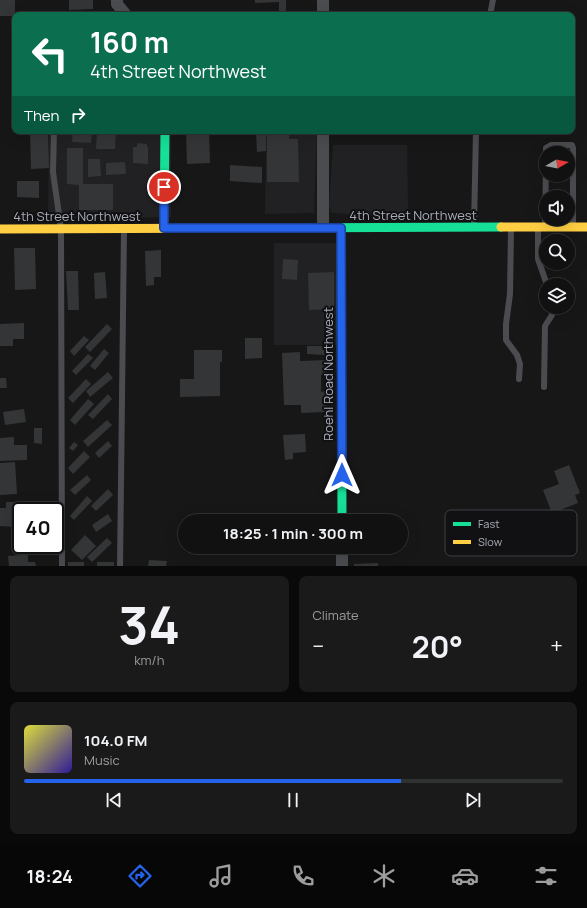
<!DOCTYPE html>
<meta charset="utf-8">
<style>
:root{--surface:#111;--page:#1a1a1a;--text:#f1f3f6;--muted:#9c9d9f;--line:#303131;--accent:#2563eb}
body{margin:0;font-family:Manrope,sans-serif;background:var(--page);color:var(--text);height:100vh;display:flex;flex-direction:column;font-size:15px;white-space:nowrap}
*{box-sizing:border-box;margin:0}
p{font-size:13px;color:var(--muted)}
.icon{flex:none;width:22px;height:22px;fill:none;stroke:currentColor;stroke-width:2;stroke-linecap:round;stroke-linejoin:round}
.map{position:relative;height:566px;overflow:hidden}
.drawer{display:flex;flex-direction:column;gap:10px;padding:10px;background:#090909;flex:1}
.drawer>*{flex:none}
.top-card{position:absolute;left:12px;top:12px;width:563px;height:122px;border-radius:8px;box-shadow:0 4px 16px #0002,0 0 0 1px var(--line);background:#0b6e4f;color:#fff;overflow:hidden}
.needle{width:26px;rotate:81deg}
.fabs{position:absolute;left:539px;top:146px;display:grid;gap:8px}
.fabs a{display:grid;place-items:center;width:36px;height:36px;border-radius:50%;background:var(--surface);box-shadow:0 4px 16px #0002,0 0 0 1px var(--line);font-size:20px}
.speed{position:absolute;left:12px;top:502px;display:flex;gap:8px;font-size:20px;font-weight:700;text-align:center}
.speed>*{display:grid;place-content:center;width:52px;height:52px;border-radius:50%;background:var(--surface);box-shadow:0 4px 16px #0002,0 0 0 1px var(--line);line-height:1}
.speed .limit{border:2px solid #111;border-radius:6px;background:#fff;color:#111}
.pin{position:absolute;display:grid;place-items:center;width:34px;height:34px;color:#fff;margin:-17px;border:2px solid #fff;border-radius:50%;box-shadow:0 1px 4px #0007}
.me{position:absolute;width:44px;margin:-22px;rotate:0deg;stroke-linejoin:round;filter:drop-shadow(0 0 3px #0008)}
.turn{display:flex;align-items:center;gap:14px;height:84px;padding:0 12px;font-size:18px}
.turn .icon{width:52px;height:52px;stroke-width:2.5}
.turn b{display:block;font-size:28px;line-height:34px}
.then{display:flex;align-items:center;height:38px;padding:0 12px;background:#0003;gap:8px;font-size:15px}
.big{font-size:30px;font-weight:700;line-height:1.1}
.drawer .card{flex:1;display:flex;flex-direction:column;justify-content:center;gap:6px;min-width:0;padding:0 14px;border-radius:8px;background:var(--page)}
.drawer .dial{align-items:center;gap:0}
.dial b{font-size:52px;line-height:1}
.song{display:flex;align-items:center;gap:12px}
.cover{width:48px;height:48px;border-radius:6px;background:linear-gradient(135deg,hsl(60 70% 55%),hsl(250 70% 35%))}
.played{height:4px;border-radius:2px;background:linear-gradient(90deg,var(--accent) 70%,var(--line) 70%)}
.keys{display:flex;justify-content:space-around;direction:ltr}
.heat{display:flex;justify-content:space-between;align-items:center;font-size:22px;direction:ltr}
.drawer .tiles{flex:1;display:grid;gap:10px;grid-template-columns:1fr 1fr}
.card:last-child{grid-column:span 2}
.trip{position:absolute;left:178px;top:514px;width:230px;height:40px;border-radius:20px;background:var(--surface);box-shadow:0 4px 16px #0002,0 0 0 1px var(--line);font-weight:700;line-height:40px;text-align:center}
.tabs{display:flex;height:64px;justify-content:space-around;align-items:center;background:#070707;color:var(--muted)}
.tabs .icon{width:28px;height:28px}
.tabs .active{color:var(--accent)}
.tabs b{font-size:18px;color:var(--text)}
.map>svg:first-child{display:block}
.built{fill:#212124}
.building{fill:#343537}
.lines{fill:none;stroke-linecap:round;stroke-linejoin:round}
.lane{stroke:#4b4c50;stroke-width:6}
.street{stroke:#4b4c50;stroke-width:12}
.fast{stroke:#16e098;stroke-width:9}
.slow{stroke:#ffcf43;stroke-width:9}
.route-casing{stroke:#184099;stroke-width:10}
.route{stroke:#2563eb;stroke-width:7}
.labels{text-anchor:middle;stroke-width:4;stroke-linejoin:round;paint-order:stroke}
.street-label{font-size:13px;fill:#a8adb8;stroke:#111113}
.key{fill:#111113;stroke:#3e4045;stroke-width:1}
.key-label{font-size:11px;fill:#a8adb8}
</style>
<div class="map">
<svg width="587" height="566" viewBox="0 0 587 566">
<rect width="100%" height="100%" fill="#171717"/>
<!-- built -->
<g class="built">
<polygon points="49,131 171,131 171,217 48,219"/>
<polygon points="266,131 317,131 314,213 265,214"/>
<polygon points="333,145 407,145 408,205 407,218 334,213 331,212 329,206"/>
<rect x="274" y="243" width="62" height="102"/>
</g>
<!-- building -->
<g class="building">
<rect x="0" y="0" width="15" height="16"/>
<polygon points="69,0 93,0 93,9 69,10"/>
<polygon points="255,0 286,0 286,14 279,14 279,2 255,3"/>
<rect x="178" y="13" width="34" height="2"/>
<polygon points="30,131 48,131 49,168 31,169"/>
<polygon points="73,131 92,131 91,143 72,142"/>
<polygon points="97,131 116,131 115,149 96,149"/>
<polygon points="186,131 209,131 210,163 187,164"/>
<polygon points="256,131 266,131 266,151 257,152"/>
<polygon points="267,131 289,131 289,139 298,139 299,182 267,182"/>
<polygon points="137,143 147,144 147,147 148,147 148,164 133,163 133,147 137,147"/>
<polygon points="67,148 83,148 83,184 113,184 113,210 79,210 79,185 67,184"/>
<polygon points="88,159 100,159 101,176 88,177"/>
<polygon points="125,162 126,174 106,175 106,163"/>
<polygon points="230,165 262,167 262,183 230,181"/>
<polygon points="17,181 39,181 39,198 17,197"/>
<polygon points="14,248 35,248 36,289 15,290"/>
<polygon points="161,250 161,277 154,277 154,285 146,286 145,251"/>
<polygon points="283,259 298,260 297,280 282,279"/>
<polygon points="66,271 78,271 79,310 68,310"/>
<polygon points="105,272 107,298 95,299 94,273"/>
<polygon points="334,272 334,309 309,310 308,273"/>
<polygon points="24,323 24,339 13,339 13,346 0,346 0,324"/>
<polygon points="107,324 112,329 90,352 85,347"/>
<polygon points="84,336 89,340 74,356 70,351"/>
<polygon points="245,338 262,338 262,358 245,359"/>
<polygon points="307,346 325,346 325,355 307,354"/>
<polygon points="104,349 109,353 95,370 90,366"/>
<polygon points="194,350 222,350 222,362 220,362 220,396 180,397 180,379 194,379"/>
<polygon points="300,352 300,361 326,360 326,375 321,375 321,392 325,391 326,412 301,413 301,405 284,405 282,353"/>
<polygon points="88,354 93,358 76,375 72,371"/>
<polygon points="108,372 113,378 90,397 86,391"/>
<polygon points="0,378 6,378 7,388 0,388"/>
<polygon points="86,379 91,384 73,403 68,398"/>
<polygon points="108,394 112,399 93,419 88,415"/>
<polygon points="88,399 94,404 75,425 70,420"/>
<polygon points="24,409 26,422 5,425 3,412"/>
<polygon points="107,420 112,425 88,447 83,441"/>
<polygon points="34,428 42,428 42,444 34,443"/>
<polygon points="305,434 306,452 293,453 293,459 285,460 283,435"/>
<polygon points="14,437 14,445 27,445 27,460 0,461 0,438"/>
<polygon points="108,441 112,446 99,458 95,453"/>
<polygon points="74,442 78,445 73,451 69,448"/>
<polygon points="84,451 90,457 73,474 68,468"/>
<polygon points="15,462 17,494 0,495 0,463"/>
<polygon points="569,465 580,493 575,495 578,503 552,513 543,490 559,484 554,471"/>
<polygon points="87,475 91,480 75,495 70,490"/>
<polygon points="108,489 113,495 96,511 91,506"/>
<polygon points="87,496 92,501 74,520 70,516"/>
<polygon points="6,502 15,502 14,527 0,526 0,508 6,508"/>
<polygon points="108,514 112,521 96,532 92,525"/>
<polygon points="85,535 96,546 82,560 71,550"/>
<polygon points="107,538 112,543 92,562 87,557"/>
<polygon points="21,545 45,545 46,553 28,554 28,562 35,562 36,566 9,566 8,556 21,555"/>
<polygon points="378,547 391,547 391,551 378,552"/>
<polygon points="149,560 167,561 166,566 148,566"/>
<rect x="68" y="562" width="16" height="4"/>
<rect x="97" y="562" width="17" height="4"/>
<polygon points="378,563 378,566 354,566 354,564"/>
</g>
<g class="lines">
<!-- lane -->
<g class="lane">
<polyline points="490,15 493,0"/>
<polyline points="54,131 53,172 61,229 62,566"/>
<polyline points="546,153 546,148 551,145 572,145 573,148 573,226"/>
<polyline points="474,226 476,131"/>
<polyline points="545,226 546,166"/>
<polyline points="511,229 510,294 506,324 506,340 517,355 520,364 519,379"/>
<polyline points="538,229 538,259 547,285"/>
<polyline points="544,387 545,326 552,315 552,307"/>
<polyline points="120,566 124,230"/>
</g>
<!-- street -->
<g class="street">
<polyline points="117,0 117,4 126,15"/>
<polyline points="323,15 323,0"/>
<polyline points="323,227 323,131"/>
<polyline points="342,547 342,566"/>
</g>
<!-- fast -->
<g class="fast">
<polyline points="164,228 165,131"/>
<polyline points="260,228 501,227"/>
<polyline points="341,228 342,521"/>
</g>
<!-- slow -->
<g class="slow">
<polyline points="501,227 587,227"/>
<polyline points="0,229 260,228"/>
</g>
</g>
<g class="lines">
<defs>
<polyline id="route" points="164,187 164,228 341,228 342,475"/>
</defs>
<!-- route casing -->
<use href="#route" class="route-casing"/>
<!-- route -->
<use href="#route" class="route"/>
</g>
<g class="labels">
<!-- street labels -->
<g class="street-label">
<text x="413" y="220">4th Street Northwest</text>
<text x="77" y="221">4th Street Northwest</text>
<text transform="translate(328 374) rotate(-90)" y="5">Roehl Road Northwest</text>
</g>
</g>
<!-- legend -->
<rect x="445" y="510" width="132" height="46" rx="6" class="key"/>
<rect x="453" y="522" width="18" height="4" fill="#16e098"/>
<rect x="453" y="540" width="18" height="4" fill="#ffcf43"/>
<g class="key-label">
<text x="478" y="528">Fast</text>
<text x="478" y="546">Slow</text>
</g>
</svg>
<div class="fabs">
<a><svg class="needle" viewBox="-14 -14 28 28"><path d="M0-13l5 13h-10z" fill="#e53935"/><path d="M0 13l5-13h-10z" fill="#9c9d9f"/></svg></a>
<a><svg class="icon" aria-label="sound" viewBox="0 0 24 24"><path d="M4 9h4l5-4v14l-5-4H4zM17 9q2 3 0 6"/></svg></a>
<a><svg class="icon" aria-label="search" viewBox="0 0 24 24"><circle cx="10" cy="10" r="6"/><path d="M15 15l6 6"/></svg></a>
<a><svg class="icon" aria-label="layers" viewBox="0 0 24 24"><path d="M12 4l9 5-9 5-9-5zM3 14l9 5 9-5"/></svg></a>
</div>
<div class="speed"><div class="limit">40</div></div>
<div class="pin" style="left:164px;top:187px;background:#d93025"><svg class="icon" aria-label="arrive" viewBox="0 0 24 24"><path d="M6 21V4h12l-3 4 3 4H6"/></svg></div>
<svg class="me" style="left:342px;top:475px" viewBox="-20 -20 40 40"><path d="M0-17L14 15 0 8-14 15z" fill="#2563eb" stroke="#fff" stroke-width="4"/></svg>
<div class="trip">18:25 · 1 min · 300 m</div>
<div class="top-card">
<div class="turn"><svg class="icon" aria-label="left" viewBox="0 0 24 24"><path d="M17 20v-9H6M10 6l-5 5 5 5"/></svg><div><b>160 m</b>4th Street Northwest</div></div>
<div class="then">Then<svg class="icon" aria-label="right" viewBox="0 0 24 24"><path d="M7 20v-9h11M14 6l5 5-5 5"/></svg></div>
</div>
</div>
<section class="drawer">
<div class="tiles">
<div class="card dial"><b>34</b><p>km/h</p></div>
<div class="card"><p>Climate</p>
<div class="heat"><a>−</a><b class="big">20°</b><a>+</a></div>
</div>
<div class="card">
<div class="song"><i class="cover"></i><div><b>104.0 FM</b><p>Music</p></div></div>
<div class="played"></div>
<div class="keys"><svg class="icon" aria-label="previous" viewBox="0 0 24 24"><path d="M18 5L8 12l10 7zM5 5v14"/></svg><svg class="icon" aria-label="pause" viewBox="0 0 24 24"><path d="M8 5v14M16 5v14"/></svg><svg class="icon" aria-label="next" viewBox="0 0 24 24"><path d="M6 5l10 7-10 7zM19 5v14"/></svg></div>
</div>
</div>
</section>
<nav class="tabs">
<b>18:24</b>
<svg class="icon active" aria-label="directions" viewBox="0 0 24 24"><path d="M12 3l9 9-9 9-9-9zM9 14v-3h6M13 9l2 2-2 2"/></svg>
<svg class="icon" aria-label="music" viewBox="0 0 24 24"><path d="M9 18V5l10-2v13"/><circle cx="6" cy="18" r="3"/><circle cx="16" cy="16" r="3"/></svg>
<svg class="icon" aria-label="phone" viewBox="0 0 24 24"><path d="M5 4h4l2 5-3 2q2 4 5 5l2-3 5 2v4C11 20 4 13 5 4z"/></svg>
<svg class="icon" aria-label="climate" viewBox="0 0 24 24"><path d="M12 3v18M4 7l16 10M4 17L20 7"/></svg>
<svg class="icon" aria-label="car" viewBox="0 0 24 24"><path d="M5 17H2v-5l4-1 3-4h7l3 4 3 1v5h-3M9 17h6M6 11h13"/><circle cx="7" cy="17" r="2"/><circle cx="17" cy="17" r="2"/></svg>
<svg class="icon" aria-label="filters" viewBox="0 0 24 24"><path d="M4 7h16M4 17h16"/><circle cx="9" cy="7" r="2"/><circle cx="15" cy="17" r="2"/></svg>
</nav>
